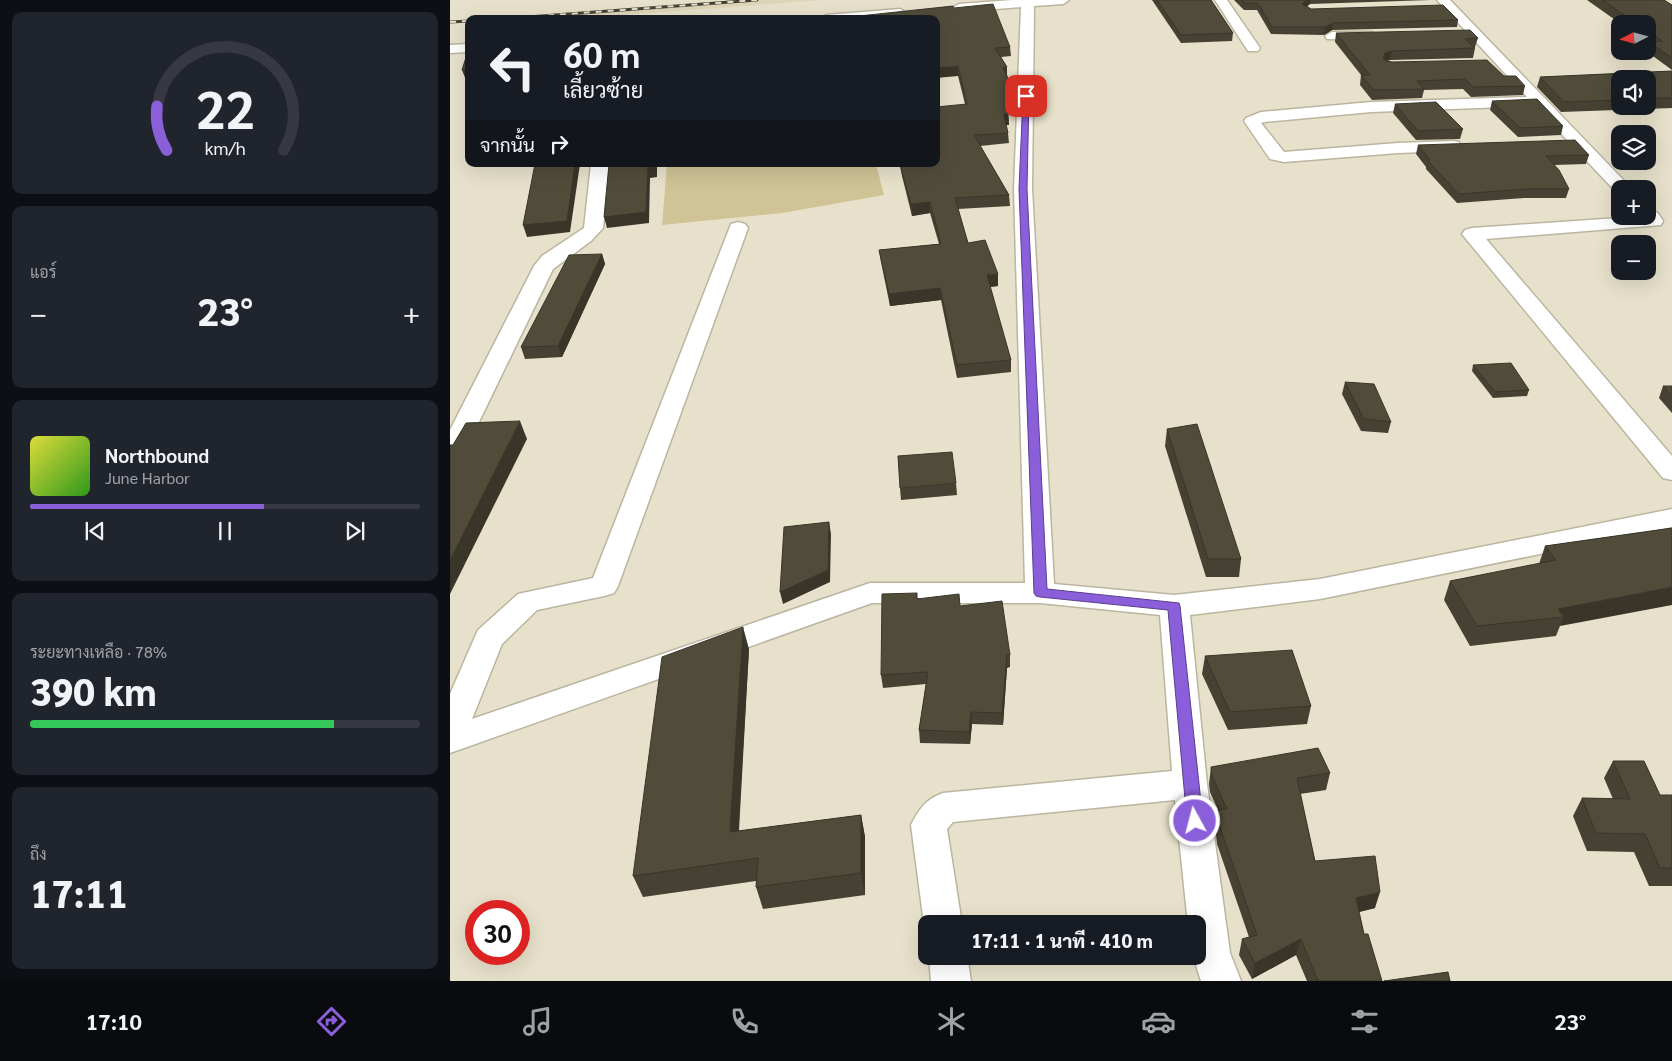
<!DOCTYPE html>
<html lang="th">
<meta charset="utf-8">
<style>
:root{--surface:#171b24;--page:#20242c;--text:#f1f3f6;--muted:#9ea1a6;--line:#363941;--accent:#8b5fd9}
body{margin:0;font-family:Georgia,Sarabun,serif;background:var(--page);color:var(--text);height:100vh;display:flex;flex-direction:column;font-size:19px;white-space:nowrap}
*{box-sizing:border-box;margin:0}
p{font-size:16px;color:var(--muted)}
.icon{flex:none;width:28px;height:28px;fill:none;stroke:currentColor;stroke-width:2;stroke-linecap:round;stroke-linejoin:round}
.map{position:relative;flex:1;overflow:hidden}
.drawer{display:flex;flex-direction:column;gap:12px;padding:12px;background:#0d0f14;width:450px}
.drawer>*{flex:none}
.hud{position:absolute;left:15px;top:15px;width:475px;height:152px;border-radius:10px;box-shadow:0 5px 20px #0002;background:#171b24;color:var(--text);overflow:hidden}
.needle{width:32px;rotate:264deg}
.controls{position:absolute;left:1161px;top:15px;display:grid;gap:10px}
.controls a{display:grid;place-items:center;width:45px;height:45px;border-radius:10px;background:var(--surface);box-shadow:0 5px 20px #0002;font-size:25px}
.speed{position:absolute;left:15px;top:900px;display:flex;gap:10px;font-size:25px;font-weight:700;text-align:center}
.speed>*{display:grid;place-content:center;width:65px;height:65px;border-radius:50%;background:var(--surface);box-shadow:0 5px 20px #0002;line-height:1}
.speed .limit{border:8px solid #d22;background:#fff;color:#111}
.pin{position:absolute;display:grid;place-items:center;width:42px;height:42px;color:#fff;margin:-21px;border-radius:10px;box-shadow:0 2px 8px #0006}
.me{position:absolute;width:55px;margin:-28px;rotate:353deg;stroke-linejoin:round;filter:drop-shadow(0 0 4px #0008)}
.turn{display:flex;align-items:center;gap:18px;height:105px;padding:0 15px;font-size:22px}
.turn .icon{width:65px;height:65px;stroke-width:2.5}
.turn b{display:block;font-size:35px;line-height:42px}
.then{display:flex;align-items:center;height:48px;padding:0 15px;background:#0003;gap:10px;font-size:19px}
.big{font-size:38px;font-weight:800;line-height:1.1}
.drawer .widget{flex:1;display:flex;flex-direction:column;justify-content:center;gap:8px;min-width:0;padding:0 18px;border-radius:10px;background:var(--page)}
.drawer .dial{align-items:center;gap:0}
.dial svg{height:130px;overflow:visible;fill:none;stroke:var(--line);stroke-width:7;stroke-linecap:round;text-anchor:middle}
.dial text{fill:var(--text);stroke:none}
.song{display:flex;align-items:center;gap:15px}
.cover{width:60px;height:60px;border-radius:8px;background:linear-gradient(135deg,hsl(60 70% 55%),hsl(110 70% 35%))}
.played{height:5px;border-radius:2px;background:linear-gradient(90deg,var(--accent) 60%,var(--line) 60%)}
.keys{display:flex;justify-content:space-around;direction:ltr}
.heat{display:flex;justify-content:space-between;align-items:center;font-size:28px;direction:ltr}
.charge{height:8px;border-radius:4px;background:linear-gradient(90deg,#34c759 78%,var(--line) 0)}
.trip{position:absolute;left:468px;top:915px;width:288px;height:50px;border-radius:10px;background:var(--surface);box-shadow:0 5px 20px #0002;font-weight:800;line-height:50px;text-align:center}
.menu{display:flex;height:80px;justify-content:space-around;align-items:center;background:#090b0e;color:var(--muted)}
.menu .icon{width:35px;height:35px}
.menu .selected{color:var(--accent)}
.menu b{font-size:22px;color:var(--text)}
main{display:flex;flex:1;min-height:0}
.map>svg:first-child{display:block}
.built{fill:#ded5b8}
.green{fill:#d0c396}
.lines{fill:none;stroke-linecap:round;stroke-linejoin:round}
.minor-casing{stroke:#bbb5a0;stroke-width:3}
.minor{fill:#fff;fill-rule:evenodd}
.rail-casing{stroke:#454237;stroke-width:3}
.rail{stroke:#e7e1cb;stroke-width:2;stroke-dasharray:6;stroke-linecap:butt}
.wall{fill:#464132;fill-rule:evenodd}
.shaded-wall{fill:#393529}
.building{fill:#514c3a;stroke:#393529}
.route{fill:#8b5fd9;stroke:#5a3e8d}
</style>
<main>
<section class="drawer">
<div class="widget dial"><svg viewBox="0 0 100 80">
<path d="M14 69A42 42 0 1 1 86 69"/>
<path d="M14 69A42 42 0 0 1 8 42" stroke="#8b5fd9"/>
<text x="50" y="56" font-size="32" font-weight="700">22</text>
<text x="50" y="72" font-size="11">km/h</text>
</svg></div>
<div class="widget"><p>แอร์</p>
<div class="heat"><a>−</a><b class="big">23°</b><a>+</a></div>
</div>
<div class="widget">
<div class="song"><i class="cover"></i><div><b>Northbound</b><p>June Harbor</p></div></div>
<div class="played"></div>
<div class="keys"><svg class="icon" aria-label="previous" viewBox="0 0 24 24"><path d="M18 5L8 12l10 7zM5 5v14"/></svg><svg class="icon" aria-label="pause" viewBox="0 0 24 24"><path d="M8 5v14M16 5v14"/></svg><svg class="icon" aria-label="next" viewBox="0 0 24 24"><path d="M6 5l10 7-10 7zM19 5v14"/></svg></div>
</div>
<div class="widget"><p>ระยะทางเหลือ · 78%</p><b class="big">390 km</b><div class="charge"></div></div>
<div class="widget"><p>ถึง</p><b class="big">17:11</b></div>
</section>
<div class="map">
<svg width="1222" height="981" viewBox="0 0 1222 981">
<rect width="100%" height="100%" fill="#e7e1cb"/>
<!-- built -->
<polygon class="built" points="286,0 373,0 119,19 27,19"/>
<!-- green -->
<polygon class="green" points="217,164 426,164 434,195 332,213 212,225"/>
<g class="lines">
<defs>
<g id="minor">
<path d="M 562,0 L 619,0 L 613,4 L 584,6 L 582,189 L 604,584 L 724,595 L 870,579 L 1222,509 L 1222,527 L 870,599 L 740,615 L 757,784 L 780,953 L 791,981 L 751,981 L 743,956 L 746,956 L 746,924 L 738,924 L 725,800 L 503,822 L 497,829 L 512,924 L 476,924 L 476,929 L 474,924 L 461,825 C 469,809 476,799 493,793 L 722,771 L 710,615 L 590,603 L 422,603 L 0,753 L 0,694 L 28,630 L 68,594 L 143,578 L 281,224 L 288,222 L 295,224 L 298,228 L 168,586 L 164,593 L 154,596 L 87,610 L 52,644 L 22,719 L 420,583 L 575,583 L 564,189 L 571,7 L 509,12 L 502,8 L 509,4 Z"/>
<polygon points="765,0 777,0 810,48 808,51 798,51"/>
<polygon points="987,0 1000,0 1182,189 1170,189 1170,194 1167,193 1085,106 921,112 814,122 811,123 834,152 948,143 1003,141 1009,142 1011,146 1009,150 1003,151 948,153 834,162 820,159 794,121 796,118 811,112 921,102 1077,97"/>
<polygon points="450,9 457,13 455,16 428,19 369,19 376,15"/>
<polygon points="882,32 922,32 929,36 922,40 877,39 875,36"/>
<polygon points="19,44 19,52 0,53 0,45"/>
<polygon points="141,164 159,164 153,228 141,241 103,269 13,455 9,461 0,463 0,430 84,266 92,256 134,228"/>
<path d="M 1198,208 C 1206,210 1209,214 1213,221 L 1211,225 L 1036,239 L 1222,456 L 1222,480 L 1213,478 L 1012,234 L 1015,230 L 1022,228 L 1198,216 Z"/>
<polygon points="479,956 517,956 521,981 481,981"/>
</g>
</defs>
<!-- minor casing -->
<use href="#minor" class="minor-casing"/>
<!-- minor -->
<use href="#minor" class="minor"/>
<defs>
<g id="rail">
<polyline points="50,19 307,0"/>
<polyline points="0,22 19,21"/>
</g>
</defs>
<!-- rail casing -->
<use href="#rail" class="rail-casing"/>
<!-- rail -->
<use href="#rail" class="rail"/>
</g>
<!-- wall -->
<g class="wall">
<polygon points="702,0 761,0 783,33 782,41 731,43"/>
<polygon points="784,0 981,0 860,4 857,6 861,9 1008,20 1007,27 882,30 874,35 821,34 807,10 794,10"/>
<polygon points="1137,0 1214,0 1222,5 1222,70 1196,51 1198,51 1198,24 1171,24"/>
<polygon points="504,8 560,47 561,56 551,57 557,67 557,77 564,100 558,101 559,125 556,125 558,133 559,143 530,146 559,195 560,206 508,209 518,243 548,286 540,287 561,360 561,372 507,378 491,300 440,306 431,262 429,250 489,244 480,213 462,216 452,176 450,165 460,164 459,164 486,164 515,104 508,76"/>
<polygon points="886,33 1028,38 1025,47 1024,47 1025,48 1023,58 940,60 936,61 1054,76 1075,86 1073,95 1021,97 1013,89 974,90 972,98 922,100 910,85 911,75 885,42"/>
<path d="M 1222,71 L 1222,108 L 1111,112 L 1087,87 L 1090,77 ZM 1170,79 L 1198,79 L 1198,106 L 1170,106 Z"/>
<polygon points="1042,101 1113,126 1111,135 1068,137 1040,110"/>
<polygon points="945,104 1013,129 1010,139 966,140 943,113"/>
<polygon points="968,145 1139,155 1136,164 1104,165 1119,189 1116,198 1074,198 1007,203 976,169 976,167 966,154"/>
<polygon points="152,254 155,264 112,357 75,359 71,347"/>
<polygon points="1023,365 1079,390 1077,396 1043,398 1022,371"/>
<polygon points="895,382 941,422 938,433 911,431 892,394"/>
<polygon points="1213,386 1222,386 1222,413 1209,398"/>
<polygon points="717,429 791,559 789,577 756,577 715,446"/>
<polygon points="506,483 507,495 451,500 450,488"/>
<polygon points="1222,528 1110,626 1106,636 1020,646 994,600 1000,581 1089,564 1095,546"/>
<polygon points="467,598 510,606 560,655 560,667 557,668 553,725 522,724 520,744 470,743 469,730 476,684 433,688 431,675"/>
<polygon points="299,649 289,831 411,815 415,837 415,895 313,909 306,887 306,881 193,897 183,876"/>
<polygon points="755,656 861,706 857,724 778,730 752,674"/>
<polygon points="1163,761 1210,795 1222,795 1222,886 1199,886 1184,852 1137,851 1123,816 1132,798 1163,799 1154,778"/>
<polygon points="761,767 880,773 876,790 850,794 865,861 925,908 909,912 914,934 932,981 857,981 846,955 802,979 789,955 792,939 799,937 767,844 765,826 767,810 768,810 760,792 759,784"/>
</g>
<!-- shaded-wall -->
<g class="shaded-wall">
<polygon points="857,0 860,0 860,4 851,11 852,4"/>
<polygon points="883,23 882,30 874,35 875,27"/>
<polygon points="942,51 940,60 933,62 933,58 935,53"/>
<polygon points="508,66 508,76 486,78 486,68"/>
<polygon points="557,67 557,77 553,68"/>
<polygon points="12,70 19,70 19,80 16,80"/>
<polygon points="564,90 564,100 557,101 557,91"/>
<polygon points="558,114 559,125 554,125 554,115"/>
<polygon points="125,164 130,164 120,232 77,237 73,225"/>
<polygon points="205,164 207,164 207,177 200,178 199,223 157,228 154,217 198,167"/>
<polygon points="480,202 480,213 462,216 461,204"/>
<polygon points="152,254 155,264 112,357 108,346"/>
<polygon points="548,274 548,286 538,287 537,275"/>
<polygon points="490,288 491,300 440,306 439,294"/>
<polygon points="70,421 77,439 0,594 0,560"/>
<polygon points="379,522 381,534 380,582 333,604 330,592"/>
<polygon points="1222,587 1222,605 1110,626 1114,617 1108,609"/>
<polygon points="293,627 299,649 287,854 280,832"/>
<polygon points="557,655 557,668 553,725 552,713"/>
<polygon points="521,712 522,724 520,744 519,732"/>
<polygon points="411,815 415,837 415,895 411,873"/>
<polygon points="930,892 925,908 901,914 906,898"/>
<polygon points="851,939 846,955 802,979 805,963"/>
</g>
<!-- building -->
<g class="building">
<polygon points="707,0 761,0 783,33 731,35"/>
<polygon points="791,0 857,0 852,4 861,9 993,5 1008,20 883,23 875,27 822,27 808,3 795,3"/>
<polygon points="1153,0 1214,0 1222,5 1222,58 1199,42 1212,41 1198,31 1198,24 1187,24"/>
<polygon points="543,4 560,47 545,48 557,67 553,68 564,90 557,91 558,114 554,115 558,133 524,135 559,195 505,198 518,243 535,240 548,274 537,275 561,360 507,365 490,288 439,294 429,250 491,244 480,202 461,204 450,165 464,164 486,164 486,107 517,104 508,66 486,68 486,19 400,19 400,17 503,6 504,8"/>
<polygon points="1020,30 1028,38 1015,39 1025,48 942,51 935,53 933,58 936,61 942,62 1037,60 1054,76 1066,76 1075,86 1023,87 1015,79 967,81 974,89 924,90 911,75 920,75 886,33"/>
<polygon points="19,48 19,70 12,70"/>
<polygon points="1222,71 1222,98 1198,98 1198,79 1170,79 1170,100 1114,102 1090,77"/>
<polygon points="1087,99 1113,126 1070,128 1042,101"/>
<polygon points="986,102 1013,129 968,131 945,104"/>
<polygon points="1125,140 1139,155 1096,156 1109,170 1119,189 1077,189 1009,194 978,161 980,160 968,145"/>
<polygon points="85,164 125,164 117,221 73,225"/>
<polygon points="159,164 205,164 205,166 198,167 196,212 154,217"/>
<polygon points="152,254 108,346 71,347 119,255"/>
<polygon points="1061,363 1079,390 1045,392 1023,365"/>
<polygon points="895,382 924,384 941,422 914,419"/>
<polygon points="1213,386 1222,386 1222,396"/>
<polygon points="70,421 0,560 0,445 3,445 16,423"/>
<polygon points="747,424 791,559 758,559 717,429"/>
<polygon points="502,452 506,483 450,488 448,456"/>
<polygon points="379,522 378,570 330,592 334,527"/>
<polygon points="1222,528 1222,587 1108,609 1114,617 1027,626 1000,581 1106,560 1095,546"/>
<polygon points="467,593 467,599 509,594 510,606 552,601 560,655 557,655 552,713 521,712 519,732 469,730 478,672 431,675 432,594"/>
<polygon points="293,627 280,832 411,815 411,873 306,887 308,858 183,876 212,657"/>
<polygon points="842,650 861,706 780,712 755,656"/>
<polygon points="868,748 880,773 847,778 865,861 925,856 930,892 906,898 914,934 918,934 932,981 868,981 851,939 805,963 792,939 807,935 770,827 767,810 777,809 762,776 761,767"/>
<polygon points="1163,761 1194,761 1210,795 1222,795 1222,868 1210,868 1195,834 1146,833 1132,798 1180,799"/>
<polygon points="998,972 1000,981 934,981"/>
</g>
<!-- route -->
<polygon class="route" points="576,94 579,96 577,189 597,589 729,603 730,606 753,821 750,826 745,828 739,826 737,821 718,610 590,597 586,596 584,593 569,189 573,96"/>
</svg>
<div class="controls">
<a><svg class="needle" viewBox="-14 -14 28 28"><path d="M0-13l5 13h-10z" fill="#e53935"/><path d="M0 13l5-13h-10z" fill="#9ea1a6"/></svg></a>
<a><svg class="icon" aria-label="sound" viewBox="0 0 24 24"><path d="M4 9h4l5-4v14l-5-4H4zM17 9q2 3 0 6"/></svg></a>
<a><svg class="icon" aria-label="layers" viewBox="0 0 24 24"><path d="M12 4l9 5-9 5-9-5zM3 14l9 5 9-5"/></svg></a>
<a>+</a>
<a>−</a>
</div>
<div class="speed"><div class="limit">30</div></div>
<div class="pin" style="left:576px;top:96px;background:#d93025"><svg class="icon" aria-label="arrive" viewBox="0 0 24 24"><path d="M6 21V4h12l-3 4 3 4H6"/></svg></div>
<svg class="me" style="left:745px;top:821px" viewBox="-20 -20 40 40"><circle r="17" fill="#8b5fd9" stroke="#fff" stroke-width="3"/><path d="M0-11L8 9 0 5-8 9z" fill="#fff"/></svg>
<div class="trip">17:11 · 1 นาที · 410 m</div>
<div class="hud">
<div class="turn"><svg class="icon" aria-label="left" viewBox="0 0 24 24"><path d="M17 20v-9H6M10 6l-5 5 5 5"/></svg><div><b>60 m</b>เลี้ยวซ้าย</div></div>
<div class="then">จากนั้น<svg class="icon" aria-label="right" viewBox="0 0 24 24"><path d="M7 20v-9h11M14 6l5 5-5 5"/></svg></div>
</div>
</div>
</main>
<nav class="menu">
<b>17:10</b>
<svg class="icon selected" aria-label="directions" viewBox="0 0 24 24"><path d="M12 3l9 9-9 9-9-9zM9 14v-3h6M13 9l2 2-2 2"/></svg>
<svg class="icon" aria-label="music" viewBox="0 0 24 24"><path d="M9 18V5l10-2v13"/><circle cx="6" cy="18" r="3"/><circle cx="16" cy="16" r="3"/></svg>
<svg class="icon" aria-label="phone" viewBox="0 0 24 24"><path d="M5 4h4l2 5-3 2q2 4 5 5l2-3 5 2v4C11 20 4 13 5 4z"/></svg>
<svg class="icon" aria-label="climate" viewBox="0 0 24 24"><path d="M12 3v18M4 7l16 10M4 17L20 7"/></svg>
<svg class="icon" aria-label="car" viewBox="0 0 24 24"><path d="M5 17H2v-5l4-1 3-4h7l3 4 3 1v5h-3M9 17h6M6 11h13"/><circle cx="7" cy="17" r="2"/><circle cx="17" cy="17" r="2"/></svg>
<svg class="icon" aria-label="filters" viewBox="0 0 24 24"><path d="M4 7h16M4 17h16"/><circle cx="9" cy="7" r="2"/><circle cx="15" cy="17" r="2"/></svg>
<b>23°</b>
</nav>
